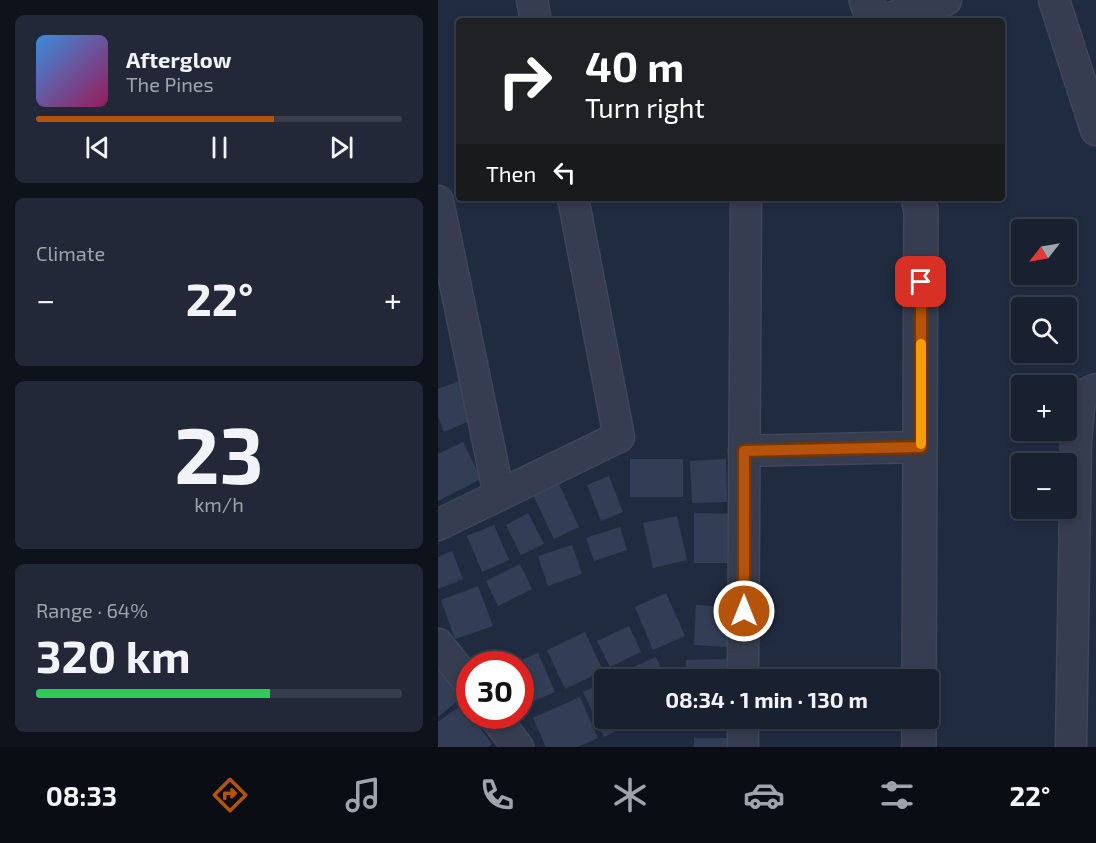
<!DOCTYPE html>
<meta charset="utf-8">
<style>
:root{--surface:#192030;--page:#222838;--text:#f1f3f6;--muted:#9fa3ab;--line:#373e4c;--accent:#b45309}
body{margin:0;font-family:"Exo 2",sans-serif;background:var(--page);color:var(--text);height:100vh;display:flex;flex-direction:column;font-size:22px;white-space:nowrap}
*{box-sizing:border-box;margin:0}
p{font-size:20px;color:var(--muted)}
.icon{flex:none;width:33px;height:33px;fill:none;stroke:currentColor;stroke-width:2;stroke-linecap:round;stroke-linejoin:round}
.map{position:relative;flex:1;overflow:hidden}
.sheet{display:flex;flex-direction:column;gap:15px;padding:15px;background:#0e121a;width:438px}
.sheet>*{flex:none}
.banner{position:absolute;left:18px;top:18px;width:549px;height:183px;border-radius:6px;box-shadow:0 3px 9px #0003,0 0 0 2px var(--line);background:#202124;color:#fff;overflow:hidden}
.needle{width:39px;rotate:239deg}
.controls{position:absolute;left:573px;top:219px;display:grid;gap:12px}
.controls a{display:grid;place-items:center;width:66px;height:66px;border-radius:6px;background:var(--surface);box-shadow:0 3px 9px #0003,0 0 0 2px var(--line);font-size:30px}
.speed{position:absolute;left:18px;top:651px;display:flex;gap:12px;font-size:30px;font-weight:700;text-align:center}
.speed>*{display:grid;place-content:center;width:78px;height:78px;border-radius:50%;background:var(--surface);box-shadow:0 3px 9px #0003,0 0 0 2px var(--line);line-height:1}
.speed .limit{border:9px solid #d22;background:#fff;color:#111}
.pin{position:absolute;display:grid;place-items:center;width:51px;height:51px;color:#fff;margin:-26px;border-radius:12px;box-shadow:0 3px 9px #0006}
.me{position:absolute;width:66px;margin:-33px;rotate:0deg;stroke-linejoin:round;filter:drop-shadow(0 0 4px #0008)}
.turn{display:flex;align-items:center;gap:21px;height:126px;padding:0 30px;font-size:27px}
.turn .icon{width:78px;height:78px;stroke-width:2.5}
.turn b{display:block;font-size:42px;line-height:51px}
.then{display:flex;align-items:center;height:57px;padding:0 30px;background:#0003;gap:12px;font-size:22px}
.big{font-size:45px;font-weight:700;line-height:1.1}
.sheet .widget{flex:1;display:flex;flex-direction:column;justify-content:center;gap:9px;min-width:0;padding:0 21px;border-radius:9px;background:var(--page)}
.sheet .dial{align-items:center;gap:0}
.dial b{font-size:78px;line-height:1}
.song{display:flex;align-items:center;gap:18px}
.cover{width:72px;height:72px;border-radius:9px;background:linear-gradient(135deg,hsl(210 70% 55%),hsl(330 70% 35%))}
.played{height:6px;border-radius:3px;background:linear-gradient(90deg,var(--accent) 65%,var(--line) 65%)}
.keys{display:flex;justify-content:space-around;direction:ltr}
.heat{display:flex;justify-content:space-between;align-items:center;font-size:33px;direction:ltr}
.charge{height:9px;border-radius:4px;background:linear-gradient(90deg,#34c759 64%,var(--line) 0)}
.trip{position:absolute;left:156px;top:669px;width:345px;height:60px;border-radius:6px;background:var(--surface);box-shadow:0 3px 9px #0003,0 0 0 2px var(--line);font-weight:700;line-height:60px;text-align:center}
.tab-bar{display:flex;height:96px;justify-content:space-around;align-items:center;background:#0a0d13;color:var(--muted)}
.tab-bar .icon{width:42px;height:42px}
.tab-bar .current{color:var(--accent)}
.tab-bar b{font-size:27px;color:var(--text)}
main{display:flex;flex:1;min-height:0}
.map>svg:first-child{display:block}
.building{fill:#333e56}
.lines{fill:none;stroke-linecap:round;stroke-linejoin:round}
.minor-casing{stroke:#3f4659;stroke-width:33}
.tertiary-casing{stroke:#3f4659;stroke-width:36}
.minor{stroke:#363d50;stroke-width:30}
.tertiary{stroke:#363d50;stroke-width:33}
.route-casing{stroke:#753606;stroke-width:15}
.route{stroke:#b45309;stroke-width:10}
.slow{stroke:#f59e0b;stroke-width:10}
</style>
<main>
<section class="sheet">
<div class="widget">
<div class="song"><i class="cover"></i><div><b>Afterglow</b><p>The Pines</p></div></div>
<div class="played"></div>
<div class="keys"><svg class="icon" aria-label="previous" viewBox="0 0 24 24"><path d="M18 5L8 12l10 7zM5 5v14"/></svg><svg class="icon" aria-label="pause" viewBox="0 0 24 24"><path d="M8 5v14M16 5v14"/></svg><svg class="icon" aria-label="next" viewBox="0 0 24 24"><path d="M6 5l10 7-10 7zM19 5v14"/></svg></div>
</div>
<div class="widget"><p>Climate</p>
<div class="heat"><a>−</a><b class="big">22°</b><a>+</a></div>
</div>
<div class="widget dial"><b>23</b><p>km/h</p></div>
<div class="widget"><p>Range · 64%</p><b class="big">320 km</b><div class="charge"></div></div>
</section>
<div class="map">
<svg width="658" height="747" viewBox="0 0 658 747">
<rect width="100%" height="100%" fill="#212b40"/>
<!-- building -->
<g class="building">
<polygon points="21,381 36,419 6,432 0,416 0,389"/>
<polygon points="25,442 43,479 0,501 0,454"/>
<rect x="192" y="459" width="53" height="38"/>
<polygon points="288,459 289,502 254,503 252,461"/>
<polygon points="171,476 185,512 163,521 149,485"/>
<polygon points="120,482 141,527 116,539 95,495"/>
<polygon points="90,513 106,544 83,555 68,525"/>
<polygon points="256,513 299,514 299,563 256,563"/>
<polygon points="239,516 249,560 215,568 205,523"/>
<polygon points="56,525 71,560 44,572 29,536"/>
<polygon points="182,527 189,550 156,561 148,538"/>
<polygon points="134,545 144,574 110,586 100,556"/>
<polygon points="14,551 25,579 0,589 0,557"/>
<polygon points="82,564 94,589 60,606 48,581"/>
<polygon points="40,586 55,626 17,639 3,600"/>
<polygon points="228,593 247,636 215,650 197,607"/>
<polygon points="258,605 291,607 289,647 256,645"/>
<polygon points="191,626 203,652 172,667 159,641"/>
<polygon points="147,632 165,671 127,689 109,650"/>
<polygon points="100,653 117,692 82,707 82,664 74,664"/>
<polygon points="218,657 228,680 193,680 189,670"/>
<polygon points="290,659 290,680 248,680 248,660"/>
<polygon points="0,669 23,698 0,717"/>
<polygon points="166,682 166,718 205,718 166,737 145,692"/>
<polygon points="142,697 160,738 140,747 108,747 95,718"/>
<polygon points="25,704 32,716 33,716 54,744 50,747 0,747 0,722"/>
<rect x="256" y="738" width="38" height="9"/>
</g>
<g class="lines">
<defs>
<g id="minor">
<polyline points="94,0 98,21"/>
<polyline points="616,0 658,130"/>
<polyline points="443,21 508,0"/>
<polyline points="0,201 61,495"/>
<polyline points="306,451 482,447"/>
<polyline points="0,525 181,437 135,198"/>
<polyline points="0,644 32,684"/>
<polyline points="305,680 308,198"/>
<polyline points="56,716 80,747"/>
<polyline points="305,747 305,718"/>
<polyline points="633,747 638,442 642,396 658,389"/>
</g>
<g id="tertiary">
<polyline points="428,0 436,21"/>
<polyline points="480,198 483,211 481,680"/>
<polyline points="481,747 481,718"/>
</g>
</defs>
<!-- minor casing -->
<use href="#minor" class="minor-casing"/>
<!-- tertiary casing -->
<use href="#tertiary" class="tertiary-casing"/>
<!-- minor -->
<use href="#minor" class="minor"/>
<!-- tertiary -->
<use href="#tertiary" class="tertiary"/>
</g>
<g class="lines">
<defs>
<polyline id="route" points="306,611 306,451 483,447 483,282"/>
</defs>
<!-- route casing -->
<use href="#route" class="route-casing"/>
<!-- route -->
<use href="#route" class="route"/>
<!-- slow -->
<polyline class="slow" points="483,444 483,344"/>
</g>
</svg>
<div class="controls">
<a><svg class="needle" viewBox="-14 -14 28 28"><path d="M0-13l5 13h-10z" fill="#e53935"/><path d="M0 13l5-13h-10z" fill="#9fa3ab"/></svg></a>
<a><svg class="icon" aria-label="search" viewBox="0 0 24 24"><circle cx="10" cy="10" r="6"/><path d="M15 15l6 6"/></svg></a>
<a>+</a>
<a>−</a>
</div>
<div class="speed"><div class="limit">30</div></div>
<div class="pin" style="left:483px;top:282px;background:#d93025"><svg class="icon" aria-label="arrive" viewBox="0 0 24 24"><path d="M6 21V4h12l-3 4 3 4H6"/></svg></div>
<svg class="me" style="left:306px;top:611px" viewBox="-20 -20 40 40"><circle r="17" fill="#b45309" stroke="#fff" stroke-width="3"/><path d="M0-11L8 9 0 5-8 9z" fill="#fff"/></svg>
<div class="trip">08:34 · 1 min · 130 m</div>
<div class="banner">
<div class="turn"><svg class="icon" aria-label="right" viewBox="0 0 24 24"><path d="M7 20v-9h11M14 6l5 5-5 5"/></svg><div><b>40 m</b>Turn right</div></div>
<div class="then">Then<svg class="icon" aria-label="left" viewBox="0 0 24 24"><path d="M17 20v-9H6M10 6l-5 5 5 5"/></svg></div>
</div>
</div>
</main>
<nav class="tab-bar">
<b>08:33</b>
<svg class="icon current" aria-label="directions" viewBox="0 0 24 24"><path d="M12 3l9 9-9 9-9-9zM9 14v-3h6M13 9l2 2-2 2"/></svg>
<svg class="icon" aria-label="music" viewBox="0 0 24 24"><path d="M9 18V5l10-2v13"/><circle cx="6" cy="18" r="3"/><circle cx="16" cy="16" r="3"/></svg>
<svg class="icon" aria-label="phone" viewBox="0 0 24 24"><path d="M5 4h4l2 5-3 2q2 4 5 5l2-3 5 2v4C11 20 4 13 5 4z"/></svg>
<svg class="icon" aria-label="climate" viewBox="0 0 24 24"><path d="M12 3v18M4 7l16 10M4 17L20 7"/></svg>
<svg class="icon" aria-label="car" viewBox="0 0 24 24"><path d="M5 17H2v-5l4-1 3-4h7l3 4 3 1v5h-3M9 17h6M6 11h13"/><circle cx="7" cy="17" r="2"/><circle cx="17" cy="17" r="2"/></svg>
<svg class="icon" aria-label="filters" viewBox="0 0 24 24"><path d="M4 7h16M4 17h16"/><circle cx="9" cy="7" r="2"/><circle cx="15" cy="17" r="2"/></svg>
<b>22°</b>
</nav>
